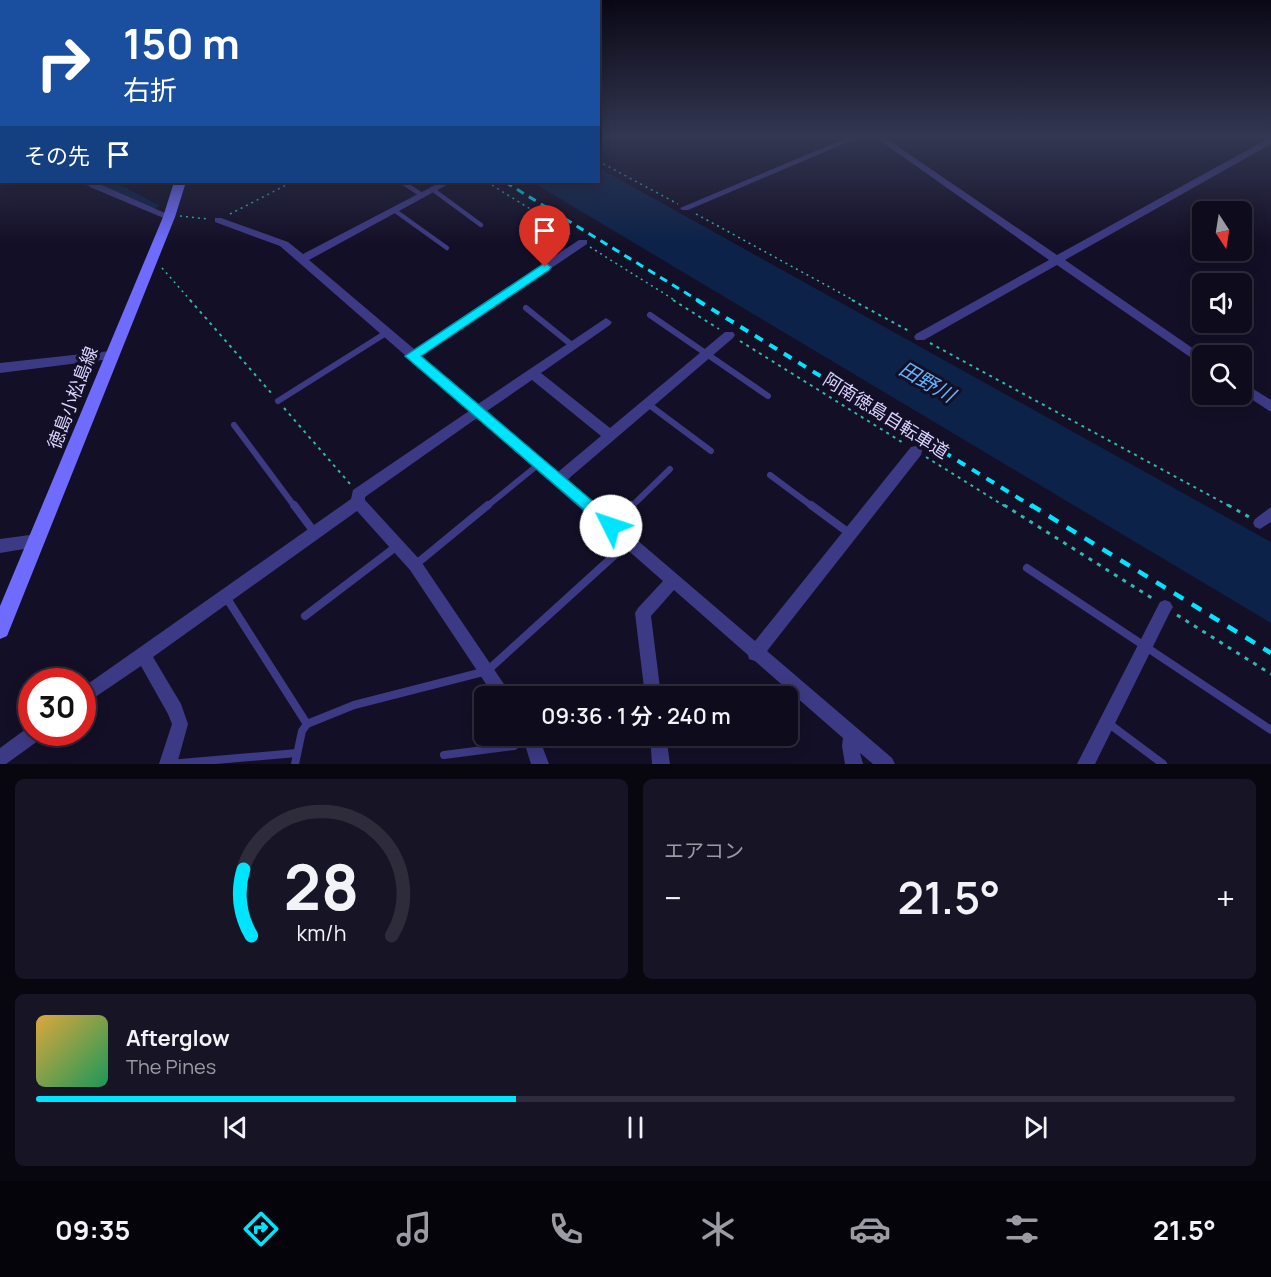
<!DOCTYPE html>
<html lang="ja">
<meta charset="utf-8">
<style>
:root{--surface:#0e0b1c;--page:#171425;--text:#f1f3f6;--muted:#9b9ba3;--line:#2e2b3b;--accent:#00e5ff}
body{margin:0;font-family:Manrope,"Noto Sans JP",sans-serif;background:var(--page);color:var(--text);height:100vh;display:flex;flex-direction:column;font-size:22px;white-space:nowrap}
*{box-sizing:border-box;margin:0}
p{font-size:20px;color:var(--muted)}
.icon{flex:none;width:33px;height:33px;fill:none;stroke:currentColor;stroke-width:2;stroke-linecap:round;stroke-linejoin:round}
.map{position:relative;height:764px;overflow:hidden}
.drawer{display:flex;flex-direction:column;gap:15px;padding:15px;background:#08060f;flex:1}
.drawer>*{flex:none}
.banner{position:absolute;left:0px;top:0px;width:600px;height:183px;box-shadow:0 3px 15px #0003,0 0 0 2px var(--line);background:#1a4fa0;color:#fff;overflow:hidden}
.needle{width:39px;rotate:168deg}
.fabs{position:absolute;left:1192px;top:201px;display:grid;gap:12px}
.fabs a{display:grid;place-items:center;width:60px;height:60px;border-radius:9px;background:var(--surface);box-shadow:0 3px 15px #0003,0 0 0 2px var(--line);font-size:30px}
.speed{position:absolute;left:18px;top:668px;display:flex;gap:12px;font-size:30px;font-weight:700;text-align:center}
.speed>*{display:grid;place-content:center;width:78px;height:78px;border-radius:50%;background:var(--surface);box-shadow:0 3px 15px #0003,0 0 0 2px var(--line);line-height:1}
.speed .limit{border:9px solid #d22;background:#fff;color:#111}
.pin{position:absolute;display:grid;place-items:center;width:51px;height:51px;color:#fff;margin:-62px -26px;border-radius:50% 50% 50% 0;rotate:-45deg;box-shadow:0 0 6px #0007}
.pin .icon{rotate:45deg}
.me{position:absolute;width:66px;margin:-33px;rotate:311deg;stroke-linejoin:round;filter:drop-shadow(0 0 4px #0008)}
.turn{display:flex;align-items:center;gap:21px;height:126px;padding:0 24px;font-size:27px}
.turn .icon{width:78px;height:78px;stroke-width:2.5}
.turn b{display:block;font-size:42px;line-height:51px}
.then{display:flex;align-items:center;height:57px;padding:0 24px;background:#0003;gap:12px;font-size:22px}
.big{font-size:45px;font-weight:600;line-height:1.1}
.drawer .card{flex:1;display:flex;flex-direction:column;justify-content:center;gap:9px;min-width:0;padding:0 21px;border-radius:9px;background:var(--page)}
.drawer .dial{align-items:center;gap:0}
.dial svg{height:156px;overflow:visible;fill:none;stroke:var(--line);stroke-width:7;stroke-linecap:round;text-anchor:middle}
.dial text{fill:var(--text);stroke:none}
.song{display:flex;align-items:center;gap:18px}
.cover{width:72px;height:72px;border-radius:9px;background:linear-gradient(135deg,hsl(40 70% 55%),hsl(150 70% 35%))}
.played{height:6px;border-radius:3px;background:linear-gradient(90deg,var(--accent) 40%,var(--line) 40%)}
.keys{display:flex;justify-content:space-around;direction:ltr}
.heat{display:flex;justify-content:space-between;align-items:center;font-size:33px;direction:ltr}
.drawer .tiles{flex:1;display:grid;gap:15px;grid-template-columns:1fr 1fr}
.card:last-child{grid-column:span 2}
.trip{position:absolute;left:474px;top:686px;width:324px;height:60px;border-radius:9px;background:var(--surface);box-shadow:0 3px 15px #0003,0 0 0 2px var(--line);font-weight:600;line-height:60px;text-align:center}
.dock{display:flex;height:96px;justify-content:space-around;align-items:center;background:#06040b;color:var(--muted)}
.dock .icon{width:42px;height:42px}
.dock .on{color:var(--accent)}
.dock b{font-size:27px;color:var(--text)}
.map>svg:first-child{display:block}
.water{fill:#0c2248}
.lines{fill:none;stroke-linecap:round;stroke-linejoin:round}
.path-far2{stroke:#2fb8b0;stroke-width:1.5;stroke-dasharray:2 4;stroke-linecap:butt}
.path-far1{stroke:#2fb8b0;stroke-width:2;stroke-dasharray:3 4.5;stroke-linecap:butt}
.path{stroke:#2fb8b0;stroke-width:3;stroke-dasharray:4 6;stroke-linecap:butt}
.lane-far2{stroke:#3d3a85;stroke-width:4.5}
.lane-far1{stroke:#3d3a85;stroke-width:6}
.lane{stroke:#3d3a85;stroke-width:8}
.street{fill:#3d3a85;fill-rule:evenodd}
.secondary{fill:#6f6bff;fill-rule:evenodd}
.rail-far2{stroke:#00e5ff;stroke-width:3;stroke-dasharray:8 6;stroke-linecap:butt}
.rail-far1{stroke:#00e5ff;stroke-width:4;stroke-dasharray:9 8;stroke-linecap:butt}
.rail{stroke:#00e5ff;stroke-width:4.5;stroke-dasharray:11 10;stroke-linecap:butt}
.route{fill:#00e5ff;stroke:#0095a6;stroke-width:1.5}
.labels{text-anchor:middle;stroke-width:6;stroke-linejoin:round;paint-order:stroke}
.street-label{font-size:18px;fill:#d9d4ff;stroke:#130f26}
.water-label{font-size:20px;font-style:italic;fill:#62b6ff;stroke:#130f26}
</style>
<div class="map">
<svg width="1271" height="764" viewBox="0 0 1271 764">
<rect width="100%" height="100%" fill="#130f26"/>
<!-- water -->
<g class="water">
<polygon points="599,168 1271,542 1271,623 532,182 598,182"/>
<polygon points="75,182 115,182 160,206 151,210"/>
</g>
<g class="lines">
<!-- path-far2 -->
<g class="path-far2">
<polyline points="598,161 678,204"/>
<polyline points="487,182 572,235"/>
<polyline points="230,214 292,182"/>
<polyline points="696,214 855,301"/>
<polyline points="180,216 208,219"/>
<polyline points="590,247 676,301"/>
<polyline points="162,268 191,301"/>
</g>
<!-- path-far1 -->
<g class="path-far1">
<polyline points="190,300 272,394"/>
<polyline points="673,300 719,329"/>
<polyline points="852,300 909,331"/>
<polyline points="740,341 905,444"/>
<polyline points="930,343 1231,507"/>
<polyline points="284,408 351,485"/>
<polyline points="926,457 1006,507"/>
</g>
<!-- path -->
<g class="path">
<polyline points="1004,505 1155,600"/>
<polyline points="1228,505 1249,517"/>
<polyline points="1177,615 1271,674"/>
</g>
<!-- lane-far2 -->
<g class="lane-far2">
<polyline points="402,182 422,195"/>
<polyline points="432,189 481,225"/>
<polyline points="394,210 447,248"/>
</g>
<!-- lane-far1 -->
<g class="lane-far1">
<polyline points="526,308 573,346"/>
<polyline points="650,315 768,396"/>
<polyline points="278,401 386,333"/>
<polyline points="648,404 711,451"/>
<polyline points="234,425 295,507"/>
<polyline points="770,475 813,507"/>
<polyline points="486,507 539,464"/>
<polyline points="631,507 670,469"/>
</g>
<!-- lane -->
<g class="lane">
<polyline points="294,505 315,533"/>
<polyline points="811,505 849,533"/>
<polyline points="611,526 632,505"/>
<polyline points="415,565 488,505"/>
<polyline points="1027,568 1271,730"/>
<polyline points="226,597 307,724"/>
<polyline points="305,616 397,546"/>
<polyline points="1108,723 1163,764"/>
<polyline points="444,755 514,746 528,735"/>
<polyline points="169,764 297,753"/>
<polyline points="295,764 302,731 307,724 354,705 487,671 629,542"/>
</g>
<!-- street -->
<g class="street">
<polygon points="849,137 860,137 688,210 682,210 680,208"/>
<polygon points="875,137 884,137 1057,255 1271,137 1271,144 1065,260 1204,356 1203,366 1057,265 924,340 916,340 914,337 916,334 1049,260"/>
<rect x="0" y="144" width="2" height="6"/>
<polygon points="86,182 95,182 174,217 169,220 166,219 90,187"/>
<path d="M 441,182 L 452,182 L 309,260 L 414,349 L 579,240 L 587,240 L 587,244 L 421,356 L 478,404 L 606,318 L 612,322 L 610,325 L 541,373 L 610,428 L 725,332 L 733,332 L 735,335 L 733,338 L 567,480 L 755,641 L 911,447 L 916,446 L 921,447 L 922,451 L 921,455 L 767,651 L 892,758 L 895,764 L 873,764 L 860,753 L 863,764 L 845,764 L 842,746 L 843,738 L 755,661 L 749,659 L 748,655 L 674,590 L 651,616 L 661,696 L 645,696 L 635,613 L 638,608 L 663,581 L 477,418 L 365,497 L 365,500 L 420,560 L 512,696 L 494,696 L 410,570 L 357,511 L 153,657 L 181,704 L 188,724 L 177,764 L 159,764 L 172,724 L 168,714 L 141,666 L 82,706 L 82,688 L 351,499 L 353,490 L 469,411 L 280,246 L 215,222 L 215,218 L 221,218 L 288,242 L 303,254 ZM 532,380 L 601,436 L 558,472 L 487,411 Z"/>
<polygon points="110,351 116,355 110,359 0,373 0,363"/>
<polygon points="1242,382 1271,400 1271,412 1242,393"/>
<polygon points="1271,507 1271,522 1260,529 1255,527 1253,523 1255,519"/>
<polygon points="37,534 42,536 44,541 42,546 0,553 0,539"/>
<polygon points="1165,600 1170,602 1173,607 1170,612 1095,764 1077,764 1160,602"/>
<polygon points="30,726 32,726 32,732 44,732 42,738 6,764 0,764 0,748"/>
<polygon points="522,735 538,735 549,764 531,764"/>
<polygon points="650,735 666,735 670,764 652,764"/>
</g>
<!-- secondary -->
<polygon class="secondary" points="174,182 186,182 175,217 7,636 0,639 0,606 163,217"/>
<!-- rail-far2 -->
<polyline class="rail-far2" points="505,182 699,301"/>
<!-- rail-far1 -->
<polyline class="rail-far1" points="697,300 1033,507"/>
<!-- rail -->
<polyline class="rail" points="1031,505 1271,653"/>
</g>
<!-- sky -->
<linearGradient id="sky" x2="0" y2="1"><stop stop-color="#0a0815"/><stop offset="0.56" stop-color="#333752"/><stop offset="1" stop-color="#333752" stop-opacity="0"/></linearGradient>
<rect width="1271" height="244" fill="url(#sky)"/>
<!-- route -->
<polygon class="route" points="545,263 551,267 549,270 421,356 616,521 619,526 616,531 611,533 405,356"/>
<g class="labels">
<!-- street labels -->
<g class="street-label">
<text transform="translate(73 398) rotate(-69)" y="6">徳島小松島線</text>
<text transform="translate(886 416) rotate(32)" y="6">阿南徳島自転車道</text>
</g>
<!-- water labels -->
<g class="water-label">
<text transform="translate(927 382) rotate(30)" y="7">田野川</text>
</g>
</g>
</svg>
<div class="fabs">
<a><svg class="needle" viewBox="-14 -14 28 28"><path d="M0-13l5 13h-10z" fill="#e53935"/><path d="M0 13l5-13h-10z" fill="#9b9ba3"/></svg></a>
<a><svg class="icon" aria-label="sound" viewBox="0 0 24 24"><path d="M4 9h4l5-4v14l-5-4H4zM17 9q2 3 0 6"/></svg></a>
<a><svg class="icon" aria-label="search" viewBox="0 0 24 24"><circle cx="10" cy="10" r="6"/><path d="M15 15l6 6"/></svg></a>
</div>
<div class="speed"><div class="limit">30</div></div>
<div class="pin" style="left:545px;top:267px;background:#d93025"><svg class="icon" aria-label="arrive" viewBox="0 0 24 24"><path d="M6 21V4h12l-3 4 3 4H6"/></svg></div>
<svg class="me" style="left:611px;top:526px" viewBox="-20 -20 40 40"><circle r="19" fill="#fff"/><path d="M0-13L10 11 0 6-10 11z" fill="#00e5ff"/></svg>
<div class="trip">09:36 · 1 分 · 240 m</div>
<div class="banner">
<div class="turn"><svg class="icon" aria-label="right" viewBox="0 0 24 24"><path d="M7 20v-9h11M14 6l5 5-5 5"/></svg><div><b>150 m</b>右折</div></div>
<div class="then">その先<svg class="icon" aria-label="arrive" viewBox="0 0 24 24"><path d="M6 21V4h12l-3 4 3 4H6"/></svg></div>
</div>
</div>
<section class="drawer">
<div class="tiles">
<div class="card dial"><svg viewBox="0 0 100 80">
<path d="M14 69A42 42 0 1 1 86 69"/>
<path d="M14 69A42 42 0 0 1 10 35" stroke="#00e5ff"/>
<text x="50" y="56" font-size="32" font-weight="700">28</text>
<text x="50" y="72" font-size="11">km/h</text>
</svg></div>
<div class="card"><p>エアコン</p>
<div class="heat"><a>−</a><b class="big">21.5°</b><a>+</a></div>
</div>
<div class="card">
<div class="song"><i class="cover"></i><div><b>Afterglow</b><p>The Pines</p></div></div>
<div class="played"></div>
<div class="keys"><svg class="icon" aria-label="previous" viewBox="0 0 24 24"><path d="M18 5L8 12l10 7zM5 5v14"/></svg><svg class="icon" aria-label="pause" viewBox="0 0 24 24"><path d="M8 5v14M16 5v14"/></svg><svg class="icon" aria-label="next" viewBox="0 0 24 24"><path d="M6 5l10 7-10 7zM19 5v14"/></svg></div>
</div>
</div>
</section>
<nav class="dock">
<b>09:35</b>
<svg class="icon on" aria-label="directions" viewBox="0 0 24 24"><path d="M12 3l9 9-9 9-9-9zM9 14v-3h6M13 9l2 2-2 2"/></svg>
<svg class="icon" aria-label="music" viewBox="0 0 24 24"><path d="M9 18V5l10-2v13"/><circle cx="6" cy="18" r="3"/><circle cx="16" cy="16" r="3"/></svg>
<svg class="icon" aria-label="phone" viewBox="0 0 24 24"><path d="M5 4h4l2 5-3 2q2 4 5 5l2-3 5 2v4C11 20 4 13 5 4z"/></svg>
<svg class="icon" aria-label="climate" viewBox="0 0 24 24"><path d="M12 3v18M4 7l16 10M4 17L20 7"/></svg>
<svg class="icon" aria-label="car" viewBox="0 0 24 24"><path d="M5 17H2v-5l4-1 3-4h7l3 4 3 1v5h-3M9 17h6M6 11h13"/><circle cx="7" cy="17" r="2"/><circle cx="17" cy="17" r="2"/></svg>
<svg class="icon" aria-label="filters" viewBox="0 0 24 24"><path d="M4 7h16M4 17h16"/><circle cx="9" cy="7" r="2"/><circle cx="15" cy="17" r="2"/></svg>
<b>21.5°</b>
</nav>
